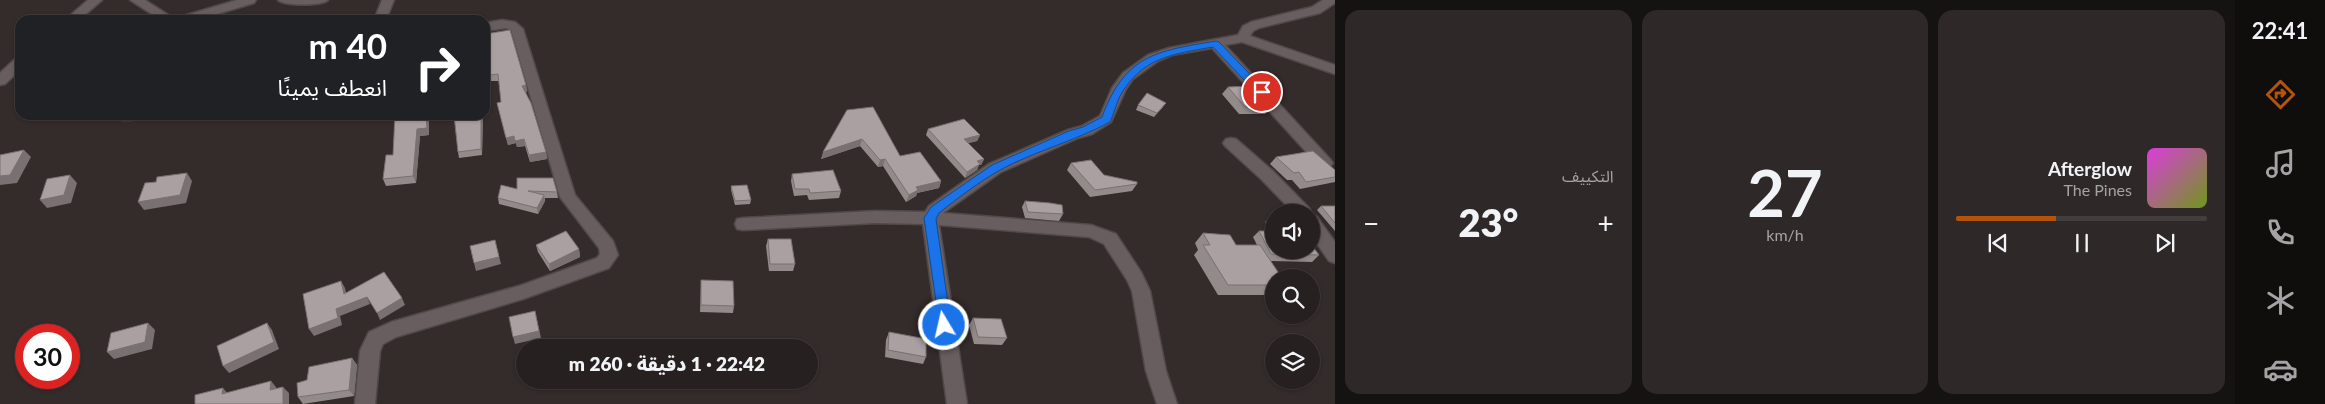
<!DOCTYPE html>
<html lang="ar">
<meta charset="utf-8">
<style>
:root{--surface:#272020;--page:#2f2829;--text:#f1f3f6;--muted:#a4a3a5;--line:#433e3e;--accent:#b45309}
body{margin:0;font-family:Lato,"Noto Sans Arabic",sans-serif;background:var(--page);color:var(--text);direction:rtl;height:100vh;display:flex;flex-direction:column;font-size:19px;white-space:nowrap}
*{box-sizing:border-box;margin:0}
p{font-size:16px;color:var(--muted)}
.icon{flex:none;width:28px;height:28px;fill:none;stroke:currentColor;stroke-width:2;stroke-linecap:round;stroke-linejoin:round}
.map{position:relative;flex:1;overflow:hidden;direction:ltr}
.side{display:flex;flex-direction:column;gap:10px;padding:10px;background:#151212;width:900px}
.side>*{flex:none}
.hud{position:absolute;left:15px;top:15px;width:475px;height:105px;border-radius:15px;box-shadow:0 1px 4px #0004,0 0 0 1px var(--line);direction:rtl;background:#202124;color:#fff;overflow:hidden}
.controls{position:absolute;left:1265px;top:204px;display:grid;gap:10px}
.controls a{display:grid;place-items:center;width:55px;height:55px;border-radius:50%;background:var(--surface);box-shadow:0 1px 4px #0004,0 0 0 1px var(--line);font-size:25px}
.speed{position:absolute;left:15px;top:324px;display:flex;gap:10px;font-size:25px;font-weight:700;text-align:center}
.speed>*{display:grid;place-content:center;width:65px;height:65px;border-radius:50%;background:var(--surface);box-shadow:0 1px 4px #0004,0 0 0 1px var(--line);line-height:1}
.speed .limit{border:8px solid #d22;background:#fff;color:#111}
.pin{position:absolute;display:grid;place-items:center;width:42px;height:42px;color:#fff;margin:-21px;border:2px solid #fff;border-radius:50%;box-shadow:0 1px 5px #0007}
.me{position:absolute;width:55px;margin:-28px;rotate:351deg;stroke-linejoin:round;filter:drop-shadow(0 0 4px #0008)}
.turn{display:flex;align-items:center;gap:18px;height:105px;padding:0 20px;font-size:22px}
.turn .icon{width:65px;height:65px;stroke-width:2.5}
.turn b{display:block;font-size:35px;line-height:42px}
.big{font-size:38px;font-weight:800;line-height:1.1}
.side .widget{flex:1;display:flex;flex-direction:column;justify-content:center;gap:8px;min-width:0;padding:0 18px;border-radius:15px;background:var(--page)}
.side .dial{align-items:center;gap:0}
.dial b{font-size:65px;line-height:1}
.song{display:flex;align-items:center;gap:15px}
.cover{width:60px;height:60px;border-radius:8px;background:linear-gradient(135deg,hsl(300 70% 55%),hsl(80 70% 35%))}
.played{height:5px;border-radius:2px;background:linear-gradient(90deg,var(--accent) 40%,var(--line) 40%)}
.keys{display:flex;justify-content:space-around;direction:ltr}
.heat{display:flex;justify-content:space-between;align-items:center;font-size:28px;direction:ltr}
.side .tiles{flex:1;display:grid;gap:10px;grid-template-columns:repeat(3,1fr)}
.trip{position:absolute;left:516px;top:339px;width:302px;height:50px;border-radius:25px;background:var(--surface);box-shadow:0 1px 4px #0004,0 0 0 1px var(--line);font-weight:800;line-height:50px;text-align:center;direction:rtl}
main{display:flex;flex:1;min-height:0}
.menu{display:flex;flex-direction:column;width:90px;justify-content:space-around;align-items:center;background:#100d0d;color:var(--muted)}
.menu .icon{width:35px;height:35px}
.menu .selected{color:var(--accent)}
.menu b{font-size:22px;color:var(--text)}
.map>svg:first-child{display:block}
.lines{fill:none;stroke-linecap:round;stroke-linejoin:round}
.minor-casing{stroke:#50494a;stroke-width:3}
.minor{fill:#685e5f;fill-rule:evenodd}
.wall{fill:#938a8a}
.shaded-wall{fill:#787071}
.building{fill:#aba0a1;stroke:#787071}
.route{fill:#1a73e8;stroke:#114b97}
</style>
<main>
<nav class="menu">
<b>22:41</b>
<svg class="icon selected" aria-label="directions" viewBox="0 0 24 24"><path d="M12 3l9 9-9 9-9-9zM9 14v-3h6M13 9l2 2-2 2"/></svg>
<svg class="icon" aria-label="music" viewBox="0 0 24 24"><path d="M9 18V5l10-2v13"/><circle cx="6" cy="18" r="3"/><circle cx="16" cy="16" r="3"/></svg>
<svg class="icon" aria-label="phone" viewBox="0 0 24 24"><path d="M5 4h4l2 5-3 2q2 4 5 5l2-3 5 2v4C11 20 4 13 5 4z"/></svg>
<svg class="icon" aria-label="climate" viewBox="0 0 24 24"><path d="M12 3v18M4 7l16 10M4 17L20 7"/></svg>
<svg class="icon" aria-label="car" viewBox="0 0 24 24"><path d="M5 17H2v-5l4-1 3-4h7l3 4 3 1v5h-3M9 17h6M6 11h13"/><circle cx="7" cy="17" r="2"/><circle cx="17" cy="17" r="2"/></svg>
</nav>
<section class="side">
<div class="tiles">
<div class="widget">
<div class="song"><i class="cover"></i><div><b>Afterglow</b><p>The Pines</p></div></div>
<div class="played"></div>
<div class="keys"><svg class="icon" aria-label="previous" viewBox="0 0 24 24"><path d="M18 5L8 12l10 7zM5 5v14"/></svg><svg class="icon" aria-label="pause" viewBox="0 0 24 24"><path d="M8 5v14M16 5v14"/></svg><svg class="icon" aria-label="next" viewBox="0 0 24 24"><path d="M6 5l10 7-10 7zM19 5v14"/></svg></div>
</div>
<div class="widget dial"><b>27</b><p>km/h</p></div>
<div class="widget"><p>التكييف</p>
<div class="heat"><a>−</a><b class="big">23°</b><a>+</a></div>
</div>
</div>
</section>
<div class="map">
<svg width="1335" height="404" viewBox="0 0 1335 404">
<rect width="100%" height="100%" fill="#342b2b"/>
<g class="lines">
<defs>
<g id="minor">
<polygon points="88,0 102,0 79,20 65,20"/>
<polygon points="130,0 145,0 176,20 161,20"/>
<polygon points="237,0 256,0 254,3 197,20 178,20 180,17"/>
<path d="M 278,0 L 328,0 C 323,6 283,6 278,0 Z"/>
<polygon points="382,0 394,0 386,20 374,20"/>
<polygon points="1323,0 1335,0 1335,3 1320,13 1259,28 1253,31 1250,36 1335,65 1335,74 1242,42 1225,45 1330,159 1333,163 1330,167 1320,167 1212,48 1172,55 1158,61 1133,79 1126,89 1111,122 1092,134 1078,138 1001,172 943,213 1091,225 1116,234 1141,272 1150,291 1166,371 1177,404 1157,404 1146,371 1132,291 1127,280 1104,244 1089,237 939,225 967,404 947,404 923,224 875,223 743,230 737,229 735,224 737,219 743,218 875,211 925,212 929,206 989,164 1068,130 1082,126 1100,116 1112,88 1123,73 1148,55 1169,48 1238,35 1243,26 1251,22 1312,7"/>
<polygon points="502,20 515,22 523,29 575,195 613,241 618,255 609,268 523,299 396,337 383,344 380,351 375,404 355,404 360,351 369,332 391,322 522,285 597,258 600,254 599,248 560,197 511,30 506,28 485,31 485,23"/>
<polygon points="20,58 20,70 5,84 0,85 0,73 15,59"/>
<polygon points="121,115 135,115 132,120 122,120"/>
<polygon points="1231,138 1236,139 1273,171 1309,208 1311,212 1293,212 1261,179 1226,147 1223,143 1226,139"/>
<polygon points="1311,215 1317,217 1335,242 1335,263 1329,261 1311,235"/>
</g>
</defs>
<!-- minor casing -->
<use href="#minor" class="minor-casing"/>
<!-- minor -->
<use href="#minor" class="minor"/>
</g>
<!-- wall -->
<g class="wall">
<polygon points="485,34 526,85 527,92 526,92 546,152 547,159 530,162 525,146 517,147 516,143 508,145 497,103 501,102 499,81 491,81 485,59"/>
<polygon points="1228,87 1271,106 1265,114 1239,114 1222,94"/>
<polygon points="1138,105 1163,107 1154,117 1136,110"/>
<polygon points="847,110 900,156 941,181 939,188 917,193 916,196 906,202 883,166 878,167 860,146 821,159"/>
<polygon points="395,115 428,115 429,135 420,136 416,183 386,186 383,179 393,155"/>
<polygon points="483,115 482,155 459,158 458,152"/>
<polygon points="928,129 980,135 977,141 968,143 984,159 981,165 979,165 977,170 965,178 926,135"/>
<polygon points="1276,157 1335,170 1335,182 1300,189 1292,180 1287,180 1270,164"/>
<polygon points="1071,163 1104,175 1137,184 1132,191 1090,197 1067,170"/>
<polygon points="792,174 841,191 839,198 809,200 807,195 794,196 791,181"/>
<polygon points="731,186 751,200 750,204 735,205 731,190"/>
<polygon points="517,189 557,192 558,198 545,198 545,201 538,214 499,204 498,198"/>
<polygon points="1025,201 1063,214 1059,221 1025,218 1022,207"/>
<polygon points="1321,206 1335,206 1335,231 1317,210"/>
<polygon points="1272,215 1274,215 1274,250 1319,255 1312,262 1271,261 1274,278 1274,295 1218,295 1194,255 1198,250 1195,243 1203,233 1236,245 1257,245 1253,237 1259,231 1271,231 1265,222"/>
<polygon points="768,239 795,264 793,271 769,271 766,246"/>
<polygon points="536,245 579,249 580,257 550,271 538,252"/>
<polygon points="701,280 734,306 733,313 700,312"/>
<polygon points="973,318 1007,338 1002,345 974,344 969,325"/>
<polygon points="889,332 926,357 923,364 885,357 886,340"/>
<polygon points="352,358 357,365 354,396 303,404 298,397 307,380"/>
</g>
<!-- shaded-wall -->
<g class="shaded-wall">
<polygon points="526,85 527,92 524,92 522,86"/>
<polygon points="426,115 428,115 429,116 429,135 420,136 416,183 413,176 417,129"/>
<polygon points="481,115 483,115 482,155 481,149"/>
<polygon points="980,135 977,141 962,145 964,139"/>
<polygon points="514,136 524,139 525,146 517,147 516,143 508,145 506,138"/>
<polygon points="862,139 860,146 821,159 823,152"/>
<polygon points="24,150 31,157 17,183 0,185 0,176"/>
<polygon points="546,152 547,159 530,162 529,155"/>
<polygon points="885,159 883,166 878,167 880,160"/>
<polygon points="984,159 981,165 979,165 977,170 965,178 967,172 977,161"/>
<polygon points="187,173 192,181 186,203 144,210 138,202"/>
<polygon points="70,175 77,183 71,203 47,208 40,200"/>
<polygon points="941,181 939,188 917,193 916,196 906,202 909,195 916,187"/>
<polygon points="544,195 545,201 538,214 537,208"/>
<polygon points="497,248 501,264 476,271 474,263"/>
<polygon points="579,249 580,257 550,271 549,264"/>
<polygon points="341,281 345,288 348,301 344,294"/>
<polygon points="367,297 370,304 340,316 342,325 314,336 309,329 336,309"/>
<polygon points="402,298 405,305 380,320 377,313"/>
<polygon points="535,311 541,338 515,344 513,337"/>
<polygon points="148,323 155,330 152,349 114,359 107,352"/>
<polygon points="267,323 272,330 279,349 229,373 223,366"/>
<polygon points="352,358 357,365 354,396 349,390"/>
<polygon points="271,381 276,387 276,397 270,390"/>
<polygon points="283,387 289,393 289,404 283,404"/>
<polygon points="223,388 229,395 222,394"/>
</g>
<!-- building -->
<g class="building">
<polygon points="510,30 526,85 522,86 531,103 546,152 529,155 524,139 515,141 514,136 506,138 497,103 501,102 498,74 490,75 485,56 485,34"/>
<polygon points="1253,86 1271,106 1245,107 1228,87"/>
<polygon points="1147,93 1166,103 1157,113 1138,105"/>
<polygon points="873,107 900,156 920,152 941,181 916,187 918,190 909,195 885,159 880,160 862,139 823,152 847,110"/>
<polygon points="395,115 426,115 427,128 417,129 413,176 383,179 386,155 393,155"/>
<polygon points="454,115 481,115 481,149 458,152"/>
<polygon points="964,119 980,135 964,139 984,159 977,161 980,164 967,172 928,129"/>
<polygon points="24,150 10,175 0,176 0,155"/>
<polygon points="1313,151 1335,170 1335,177 1306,182 1299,172 1294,173 1276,157"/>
<polygon points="1091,160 1104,175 1137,182 1137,184 1095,190 1071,163"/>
<polygon points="833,170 841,191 810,193 809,189 795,189 792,174"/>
<polygon points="187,173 180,195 138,202 145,183 156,182 157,177"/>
<polygon points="70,175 64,195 40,200 47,179"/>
<polygon points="517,178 553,178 557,192 528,191 544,195 537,208 498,198 501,185 517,189"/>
<polygon points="747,185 751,200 735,201 731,186"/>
<polygon points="1025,201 1050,203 1062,205 1063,214 1028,212"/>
<polygon points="1321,206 1335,206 1335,223"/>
<polygon points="566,231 579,249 549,264 536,245"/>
<polygon points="1259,231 1274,231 1274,250 1311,250 1311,244 1319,255 1271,254"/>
<polygon points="1203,233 1230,235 1236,245 1260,245 1282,278 1274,278 1274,285 1228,285 1203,245 1210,245"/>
<polygon points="768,239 791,239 795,264 770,264"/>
<polygon points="495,240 499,257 474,263 470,246"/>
<polygon points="384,272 402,298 377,313 367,297 336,309 338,318 309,329 303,294 341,281 344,294"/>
<polygon points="701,280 733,281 734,306 701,305"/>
<polygon points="535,311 539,331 513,337 509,317"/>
<polygon points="973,318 1001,319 1007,338 978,337"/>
<polygon points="148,323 145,342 107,352 111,333"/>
<polygon points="267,323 274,342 223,366 217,346"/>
<polygon points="889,332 926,339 926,357 888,350"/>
<polygon points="352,358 349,390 298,397 297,383 307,380 309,367"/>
<polygon points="271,381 270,390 283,387 283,404 195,404 195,395 223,388 222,394"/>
</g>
<!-- route -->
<path class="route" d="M 1216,41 L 1219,42 L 1265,90 L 1265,95 L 1258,95 L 1213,47 C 1173,54 1142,57 1120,96 C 1116,104 1114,114 1110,122 C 1075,141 1035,151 1000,170 C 979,182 958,198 939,213 L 936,219 L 951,325 L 949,329 L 944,331 L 940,329 L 924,218 L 931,207 L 992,165 L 1069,131 L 1083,127 L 1102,117 C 1125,55 1156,51 1216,41 Z"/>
</svg>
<div class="controls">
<a><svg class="icon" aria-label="sound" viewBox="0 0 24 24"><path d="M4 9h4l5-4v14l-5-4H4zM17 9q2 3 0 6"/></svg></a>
<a><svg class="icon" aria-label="search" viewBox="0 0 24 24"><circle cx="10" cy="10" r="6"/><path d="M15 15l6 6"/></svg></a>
<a><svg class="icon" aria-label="layers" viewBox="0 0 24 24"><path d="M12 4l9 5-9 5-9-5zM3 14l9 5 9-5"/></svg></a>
</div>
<div class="speed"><div class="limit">30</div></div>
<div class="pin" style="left:1262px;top:92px;background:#d93025"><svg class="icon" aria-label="arrive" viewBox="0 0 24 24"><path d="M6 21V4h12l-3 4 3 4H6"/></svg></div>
<svg class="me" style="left:944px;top:325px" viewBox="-20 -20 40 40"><circle r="17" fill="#1a73e8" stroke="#fff" stroke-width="3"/><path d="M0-11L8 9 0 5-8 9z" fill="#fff"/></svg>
<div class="trip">22:42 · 1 دقيقة · 260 m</div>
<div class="hud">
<div class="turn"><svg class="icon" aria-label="right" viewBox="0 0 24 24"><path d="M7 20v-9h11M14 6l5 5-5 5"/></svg><div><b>40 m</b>انعطف يمينًا</div></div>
</div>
</div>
</main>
